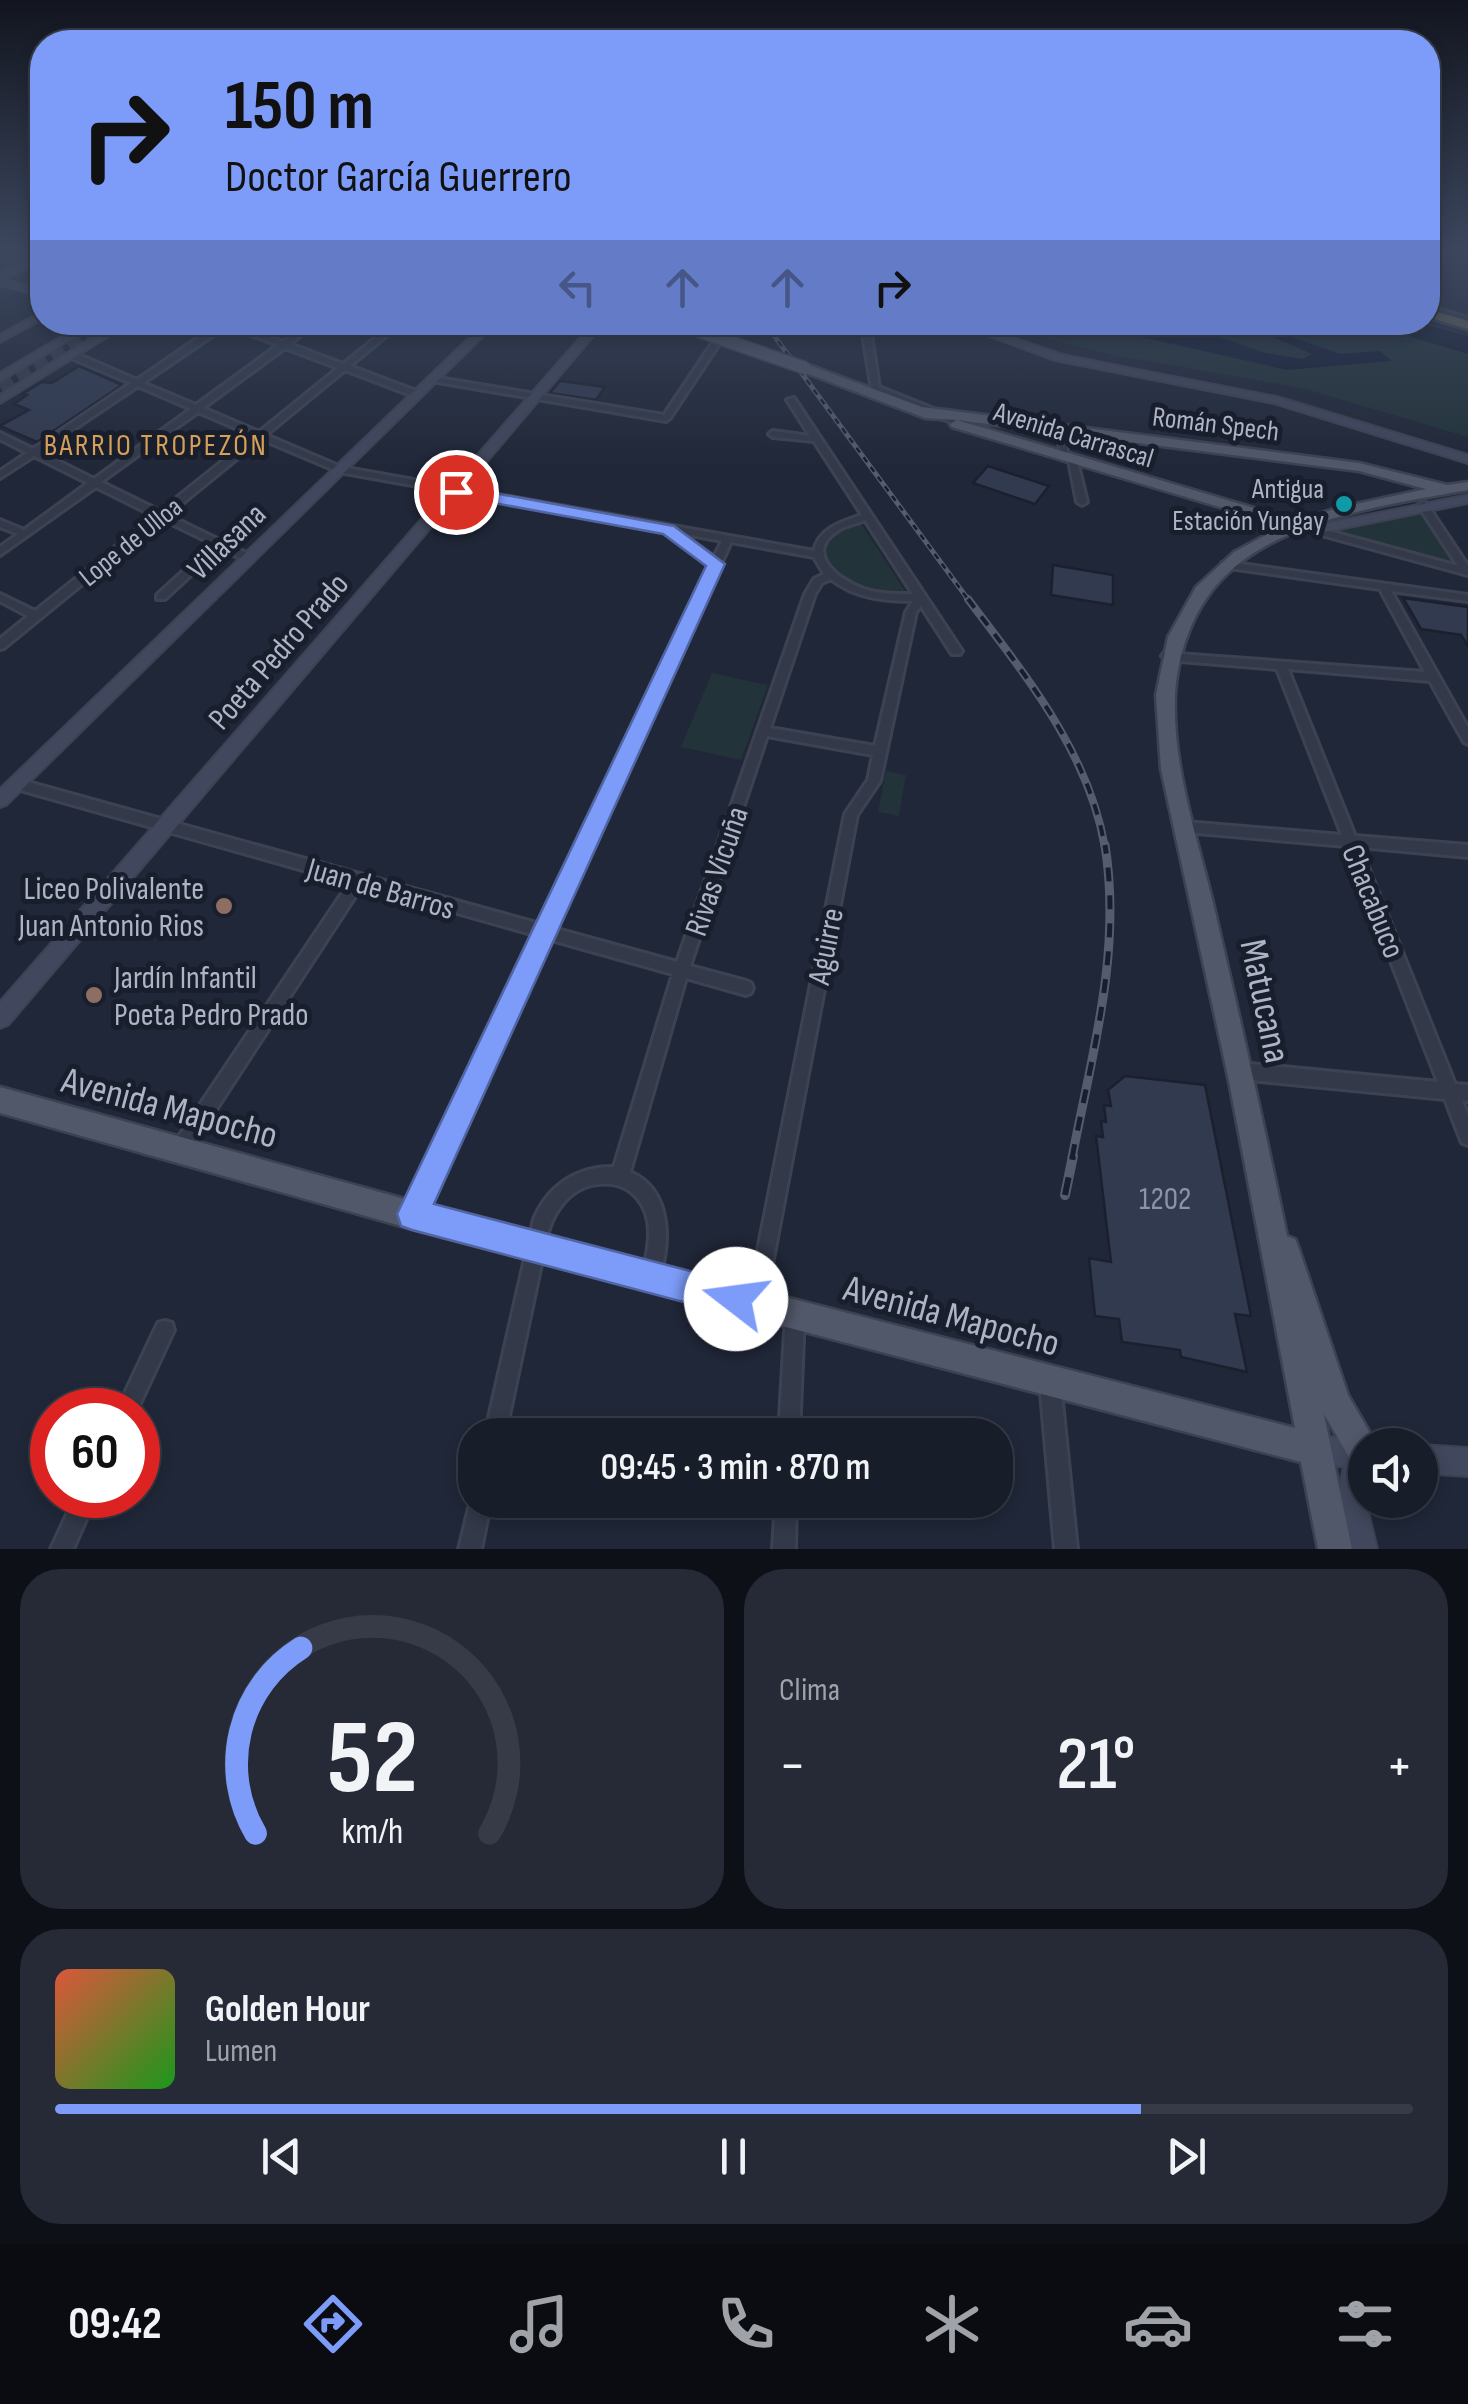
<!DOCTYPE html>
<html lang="es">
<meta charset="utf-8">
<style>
:root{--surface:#181d2a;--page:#252a36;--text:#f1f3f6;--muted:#9fa2a8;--line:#363b47;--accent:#7d9cfa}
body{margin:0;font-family:"Sofia Sans Condensed",sans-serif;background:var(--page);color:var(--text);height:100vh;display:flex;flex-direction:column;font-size:38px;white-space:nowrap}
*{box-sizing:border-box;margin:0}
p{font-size:32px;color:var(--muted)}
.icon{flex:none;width:55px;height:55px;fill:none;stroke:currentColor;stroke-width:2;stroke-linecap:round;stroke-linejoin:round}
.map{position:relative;height:1549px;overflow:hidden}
.sheet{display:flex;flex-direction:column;gap:20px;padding:20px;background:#0d1017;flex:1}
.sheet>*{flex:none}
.top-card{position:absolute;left:30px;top:30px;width:1410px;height:305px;border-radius:40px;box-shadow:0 5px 15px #0003,0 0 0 2px var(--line);background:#7d9cfa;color:#111;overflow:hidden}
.fabs{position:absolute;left:1348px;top:1428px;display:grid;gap:20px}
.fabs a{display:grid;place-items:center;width:90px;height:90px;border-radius:50%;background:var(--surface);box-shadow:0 5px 15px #0003,0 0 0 2px var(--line);font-size:50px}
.speed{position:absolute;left:30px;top:1388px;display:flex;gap:20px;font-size:50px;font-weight:700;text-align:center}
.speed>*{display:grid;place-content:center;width:130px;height:130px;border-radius:50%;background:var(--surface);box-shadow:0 5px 15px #0003,0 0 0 2px var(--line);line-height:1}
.speed .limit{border:15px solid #d22;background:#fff;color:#111}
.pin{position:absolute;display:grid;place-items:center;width:85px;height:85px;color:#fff;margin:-42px;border:5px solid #fff;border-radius:50%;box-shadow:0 2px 10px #0007}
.me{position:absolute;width:110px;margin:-55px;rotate:285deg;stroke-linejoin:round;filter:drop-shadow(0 0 8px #0008)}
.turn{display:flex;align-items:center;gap:35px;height:210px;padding:0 30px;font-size:45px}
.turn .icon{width:130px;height:130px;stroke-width:2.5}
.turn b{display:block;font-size:70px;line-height:85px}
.lanes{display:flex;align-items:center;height:95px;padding:0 30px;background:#0003;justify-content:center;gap:50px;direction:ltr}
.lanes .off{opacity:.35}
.big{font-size:75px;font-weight:600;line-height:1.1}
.sheet .card{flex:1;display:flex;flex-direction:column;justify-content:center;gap:15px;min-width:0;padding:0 35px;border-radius:40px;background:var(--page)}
.sheet .dial{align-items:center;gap:0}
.dial svg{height:260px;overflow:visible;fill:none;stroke:var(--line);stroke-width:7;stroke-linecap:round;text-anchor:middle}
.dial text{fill:var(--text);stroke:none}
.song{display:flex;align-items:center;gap:30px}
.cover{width:120px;height:120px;border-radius:15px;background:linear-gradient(135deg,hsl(10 70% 55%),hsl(120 70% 35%))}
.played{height:10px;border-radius:5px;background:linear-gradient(90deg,var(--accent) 80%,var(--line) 80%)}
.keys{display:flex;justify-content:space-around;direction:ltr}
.heat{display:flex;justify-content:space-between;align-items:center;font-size:55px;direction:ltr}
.sheet .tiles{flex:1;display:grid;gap:20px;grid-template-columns:1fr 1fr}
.card:last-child{grid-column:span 2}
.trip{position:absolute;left:458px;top:1418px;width:555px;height:100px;border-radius:40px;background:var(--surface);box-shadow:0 5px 15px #0003,0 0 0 2px var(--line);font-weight:600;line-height:100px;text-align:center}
.dock{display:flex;height:160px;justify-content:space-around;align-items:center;background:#0a0c11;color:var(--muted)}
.dock .icon{width:70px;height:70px}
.dock .current{color:var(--accent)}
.dock b{font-size:45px;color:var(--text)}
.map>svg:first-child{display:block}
.green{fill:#223339}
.water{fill:#131d35}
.building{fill:#313a4f;stroke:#1b202f;stroke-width:2.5}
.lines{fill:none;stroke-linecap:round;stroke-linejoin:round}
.highway-tunnel{stroke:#353c4d;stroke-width:14;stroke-dasharray:14 6;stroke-linecap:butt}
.street-casing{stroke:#3d4252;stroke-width:6}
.secondary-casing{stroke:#3d4252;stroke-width:4}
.primary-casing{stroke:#3d4252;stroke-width:5}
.highway-casing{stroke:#3e4353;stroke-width:6}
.street{fill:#333949;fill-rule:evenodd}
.secondary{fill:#41475c;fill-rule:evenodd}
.primary{fill:#515869;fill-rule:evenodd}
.highway{fill:#6f6750;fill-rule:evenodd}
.rail-far3-casing{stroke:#555c70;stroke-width:5}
.rail-far2-casing{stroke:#555c70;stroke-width:8}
.rail-far1-casing{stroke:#555c70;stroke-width:9}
.rail-casing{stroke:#555c70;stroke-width:10}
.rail-far3{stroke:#191e2d;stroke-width:2.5;stroke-dasharray:6;stroke-linecap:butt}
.rail-far2{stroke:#191e2d;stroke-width:4;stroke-dasharray:11;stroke-linecap:butt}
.rail-far1{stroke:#191e2d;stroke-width:5;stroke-dasharray:14;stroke-linecap:butt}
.rail{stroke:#191e2d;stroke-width:6;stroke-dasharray:18;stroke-linecap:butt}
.primary-bridge-casing{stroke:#3d4252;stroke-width:15;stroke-linecap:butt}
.primary-bridge{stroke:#515869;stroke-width:12}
.route{fill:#7d9cfa;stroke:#5165a2;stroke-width:2.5}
.culture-dot{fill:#0f9aa8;stroke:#191e2d;stroke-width:4}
.education-dot{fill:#8d6e63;stroke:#191e2d;stroke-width:4}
.labels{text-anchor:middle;stroke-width:10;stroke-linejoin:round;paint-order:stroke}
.far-street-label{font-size:28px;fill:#aeb3c5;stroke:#191e2d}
.far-poi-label{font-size:28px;fill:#aeb3c5;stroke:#191e2d;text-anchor:end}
.far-neighbourhood-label{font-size:30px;letter-spacing:2.5px;fill:#d6a058;stroke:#191e2d}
.street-label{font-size:32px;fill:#aeb3c5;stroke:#191e2d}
.poi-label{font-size:32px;fill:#aeb3c5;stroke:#191e2d;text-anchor:end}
.near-number-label{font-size:32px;fill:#8d93a6}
.near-street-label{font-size:38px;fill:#aeb3c5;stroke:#191e2d}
</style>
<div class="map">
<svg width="1468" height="1549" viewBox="0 0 1468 1549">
<rect width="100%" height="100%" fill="#202738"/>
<!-- green -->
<g class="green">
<polygon points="960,323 1089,360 1291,398 1468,453 1468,458 1313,409 1091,365"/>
<polygon points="985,323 1426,323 1468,335 1468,437 1302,388 1112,355"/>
<polygon points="1422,511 1454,564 1331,531 1420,511"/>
<path d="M 860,522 L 905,591 L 905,592 C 870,599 844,585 823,559 C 825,534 838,529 860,522 Z"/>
<polygon points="712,673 768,685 741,760 681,747"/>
<polygon points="886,771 906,775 899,816 878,812"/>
</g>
<!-- water -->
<g class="water">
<polygon points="1080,323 1195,323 1193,328 1265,353 1303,359 1312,354 1245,325 1211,323 1251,323 1340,354 1380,351 1392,361 1287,370"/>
<polygon points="1364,323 1420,323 1468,336 1468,354"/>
</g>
<!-- building -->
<g class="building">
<polygon points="79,366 122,385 37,442 0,426 29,410 14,404 27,395 22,394 42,382 52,383"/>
<polygon points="560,381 605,387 596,400 550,393"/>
<polygon points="988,466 1049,486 1035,504 973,483"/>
<polygon points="1053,565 1113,575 1113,605 1051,595"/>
<polygon points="1403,598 1468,607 1468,646 1461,635 1421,629"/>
<polygon points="1125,1076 1205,1085 1251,1316 1235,1314 1247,1372 1181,1357 1180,1350 1122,1342 1119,1319 1095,1316 1089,1258 1111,1262 1096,1136 1103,1137 1101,1121 1106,1122 1104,1105 1111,1106 1108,1090"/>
</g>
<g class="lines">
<!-- highway-tunnel -->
<polyline class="highway-tunnel" points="0,387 109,322"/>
<defs>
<g id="street">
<polygon points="1459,251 1468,251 1468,256"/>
<polygon points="1428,306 1468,318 1468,322 1428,310"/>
<path d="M 221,322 L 232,322 L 283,342 L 310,322 L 318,322 L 290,344 L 343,364 L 395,322 L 403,322 L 350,366 L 419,392 L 419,396 L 413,396 L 345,370 L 266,435 L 341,467 L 814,551 C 819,528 842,522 862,515 L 814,441 L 773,437 L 769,434 L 773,431 L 810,436 L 787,400 L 794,398 L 962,651 L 960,654 L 952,654 L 921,606 L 916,612 L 880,781 L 857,815 L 763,1312 L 756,1314 L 749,1312 L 747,1305 L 845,814 L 868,780 L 873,755 L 767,736 L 690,966 L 746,981 L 751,983 L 753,988 L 751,993 L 746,995 L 686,978 L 630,1172 C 673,1190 671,1246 657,1282 L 651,1285 L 645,1282 C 642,1273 644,1269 646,1259 C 651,1235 652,1209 631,1192 C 618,1182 601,1182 585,1187 C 565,1195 552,1215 547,1236 L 505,1435 L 485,1435 L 534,1219 C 548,1186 577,1166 614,1167 L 673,974 L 548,939 L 418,1221 L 412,1224 L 406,1221 L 403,1215 L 406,1209 L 535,935 L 362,886 L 185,1157 L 179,1159 L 173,1157 L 171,1151 L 173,1145 L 349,883 L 17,789 L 13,787 L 11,784 L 13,781 L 17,779 L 540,924 L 710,565 L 671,535 L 670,531 L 339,472 L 261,439 L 168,515 L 252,556 L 252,560 L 244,560 L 220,548 L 165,599 L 157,599 L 157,595 L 213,544 L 162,519 L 4,648 L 0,649 L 0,639 L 28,616 L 0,601 L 0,594 L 35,611 L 154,516 L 96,487 L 0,555 L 0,547 L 18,534 L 0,527 L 0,520 L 24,530 L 88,483 L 34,456 L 0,478 L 0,471 L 27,453 L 0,439 L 0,433 L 33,449 L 131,383 L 71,358 L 71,354 L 77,354 L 137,380 ZM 227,326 L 278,345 L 196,405 L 143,383 ZM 285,348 L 338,368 L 259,432 L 203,408 ZM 138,386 L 191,409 L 94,479 L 40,452 ZM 198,412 L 254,436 L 160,511 L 101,482 ZM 865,520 L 913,594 C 896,594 880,594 864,589 C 836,579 801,550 842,528 C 849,525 858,523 865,520 ZM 681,533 L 722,541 L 714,557 ZM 731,542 L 814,557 L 824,574 L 814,579 L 805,594 L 677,962 L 553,928 ZM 831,579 C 854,598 885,601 913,601 L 906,612 L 875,746 L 770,728 L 815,594 L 822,583 Z"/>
<polygon points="445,322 457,322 485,333 478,335"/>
<polygon points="692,322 698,322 725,335 670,418 666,421 432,381 428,379 432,377 664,415 717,336 692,326"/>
<polygon points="861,322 869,322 879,387 984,429 984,433 978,433 872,390"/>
<polygon points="1057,425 1064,427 1068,461 1061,459"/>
<polygon points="1073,458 1077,461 1087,502 1082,505 1077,502 1069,461"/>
<polygon points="1423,502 1426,503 1468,566 1468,575 1311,532 1309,530 1314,527 1458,566 1418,505"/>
<polygon points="1226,562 1468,595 1468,601 1391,591 1468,728 1468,744 1464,742 1430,681 1288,669 1355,836 1468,845 1468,857 1360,847 1455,1084 1468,1085 1468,1101 1462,1100 1468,1116 1468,1145 1462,1143 1445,1099 1240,1079 1234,1077 1232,1071 1234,1065 1240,1063 1438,1082 1346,846 1185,832 1180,831 1178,827 1180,823 1185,822 1342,835 1277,669 1168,660 1162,656 1164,653 1425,672 1380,589 1222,567 1222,563"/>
<polygon points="795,1306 802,1308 804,1315 799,1435 779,1435 786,1315 788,1308"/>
<polygon points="165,1321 172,1323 174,1330 137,1410 117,1410 158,1323"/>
<polygon points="1050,1372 1057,1375 1060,1382 1077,1549 1055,1549 1040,1382 1043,1375"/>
<polygon points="475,1492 475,1500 491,1500 481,1549 459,1549 471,1500"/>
<polygon points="76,1495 97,1495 73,1549 51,1549"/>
<polygon points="776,1500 796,1500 795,1549 773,1549"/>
</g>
<g id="secondary">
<polygon points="42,255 42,261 2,279 42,290 42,296 0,285 0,273"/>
<polygon points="42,312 42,319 0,342 0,335"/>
<polygon points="87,322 100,322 0,381 0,373"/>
<polygon points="118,322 131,322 0,403 0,395"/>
<polygon points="486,322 497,322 6,805 0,807 0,789"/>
<polygon points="594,322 605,322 8,1025 0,1028 0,1002"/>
<polygon points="952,322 968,322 1062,355 1276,397 1468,455 1468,463 1274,403 1055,360"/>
<polygon points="1468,495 1468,503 1314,534 1288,525 1295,521 1314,526"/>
<polygon points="1314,1435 1365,1441 1375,1445 1365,1445 1365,1500 1377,1549 1347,1549 1337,1501 1344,1467 1304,1459 1300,1449 1304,1439"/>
<polygon points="1420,1445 1468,1448 1468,1476 1420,1473"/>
</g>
<path id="primary" d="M 801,365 L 809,365 L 922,407 L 1359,463 L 1447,485 L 1468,482 L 1468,490 C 1385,505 1260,521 1208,596 C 1188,624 1177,661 1175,695 C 1172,765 1197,837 1213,903 C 1239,1014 1264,1124 1287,1236 L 1295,1239 L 1299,1249 L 1348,1395 L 1377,1445 L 1365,1445 L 1365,1471 L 1354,1466 L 1324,1414 L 1352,1549 L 1318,1549 L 1301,1462 L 412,1229 L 0,1113 L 0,1087 L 412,1201 L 1295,1428 L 1229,1081 L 1161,769 L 1156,695 L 1168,637 L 1196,587 L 1234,552 L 1283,526 L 952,427 L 950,424 L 957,420 L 925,418 L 801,371 ZM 957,420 L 1359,471 L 1426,489 L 1337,508 L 1298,521 Z"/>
<polygon id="highway" points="1428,309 1468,321 1468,329 1428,317"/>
</defs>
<!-- street casing -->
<use href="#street" class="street-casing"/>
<!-- secondary casing -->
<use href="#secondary" class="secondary-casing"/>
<!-- primary casing -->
<use href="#primary" class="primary-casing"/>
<!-- highway casing -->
<use href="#highway" class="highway-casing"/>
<!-- street -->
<use href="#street" class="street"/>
<!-- secondary -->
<use href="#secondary" class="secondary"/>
<!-- primary -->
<use href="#primary" class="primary"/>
<!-- highway -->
<use href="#highway" class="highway"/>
<defs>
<polyline id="rail-far3" points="764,322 970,602"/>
<path id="rail-far2" d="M 968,599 C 1025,675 1089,752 1105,848"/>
<path id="rail-far1" d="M 1072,1158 C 1092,1054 1122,952 1105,845"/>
<polyline id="rail" points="1065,1195 1073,1156"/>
</defs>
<!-- rail-far3 casing -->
<use href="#rail-far3" class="rail-far3-casing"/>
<!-- rail-far2 casing -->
<use href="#rail-far2" class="rail-far2-casing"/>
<!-- rail-far1 casing -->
<use href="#rail-far1" class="rail-far1-casing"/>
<!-- rail casing -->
<use href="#rail" class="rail-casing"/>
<!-- rail-far3 -->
<use href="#rail-far3" class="rail-far3"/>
<!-- rail-far2 -->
<use href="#rail-far2" class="rail-far2"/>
<!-- rail-far1 -->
<use href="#rail-far1" class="rail-far1"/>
<!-- rail -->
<use href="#rail" class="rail"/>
<defs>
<polyline id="primary-bridge" points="673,322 805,368"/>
</defs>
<!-- primary-bridge casing -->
<use href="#primary-bridge" class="primary-bridge-casing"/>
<!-- primary-bridge -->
<use href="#primary-bridge" class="primary-bridge"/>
</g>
<!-- sky -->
<linearGradient id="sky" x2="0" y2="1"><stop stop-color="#12151f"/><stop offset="0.54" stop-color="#3c475e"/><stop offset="1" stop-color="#3c475e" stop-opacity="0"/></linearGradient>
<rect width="1468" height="468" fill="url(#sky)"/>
<!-- route -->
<polygon class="route" points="456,486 674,526 725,564 434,1204 736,1283 748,1287 753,1299 748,1311 736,1316 412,1230 401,1226 397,1214 706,566 663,534 450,495 450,488"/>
<!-- markers -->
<circle class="culture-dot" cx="1344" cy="504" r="10"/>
<g class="education-dot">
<circle cx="224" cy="906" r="10"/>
<circle cx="94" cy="995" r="10"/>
</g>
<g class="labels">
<!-- far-street labels -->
<g class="far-street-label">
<text transform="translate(1216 423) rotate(7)" y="10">Román Spech</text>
<text transform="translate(1074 434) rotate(17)" y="10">Avenida Carrascal</text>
<text transform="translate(130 541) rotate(-39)" y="10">Lope de Ulloa</text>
</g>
<!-- far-poi labels -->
<g class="far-poi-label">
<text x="1324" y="498">Antigua<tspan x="1324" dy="32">Estación Yungay</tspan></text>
</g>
<!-- far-neighbourhood labels -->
<g class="far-neighbourhood-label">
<text x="156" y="455">BARRIO TROPEZÓN</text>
</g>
<!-- street labels -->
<g class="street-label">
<text transform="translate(226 541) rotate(-44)" y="11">Villasana</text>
<text transform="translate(278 651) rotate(-49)" y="11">Poeta Pedro Prado</text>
<text transform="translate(716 871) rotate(-71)" y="11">Rivas Vicuña</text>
<text transform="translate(381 888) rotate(16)" y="11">Juan de Barros</text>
<text transform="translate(1374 901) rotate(68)" y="11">Chacabuco</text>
<text transform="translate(825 946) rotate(-79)" y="11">Aguirre</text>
</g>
<!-- poi labels -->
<g class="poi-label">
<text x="204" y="899">Liceo Polivalente<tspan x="204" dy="37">Juan Antonio Rios</tspan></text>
<text x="114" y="988" text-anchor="start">Jardín Infantil<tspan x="114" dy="37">Poeta Pedro Prado</tspan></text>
</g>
<!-- near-number labels -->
<g class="near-number-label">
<text x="1165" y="1209">1202</text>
</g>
<!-- near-street labels -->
<g class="near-street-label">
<text transform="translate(1266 1001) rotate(78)" y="13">Matucana</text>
<text transform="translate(170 1107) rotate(15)" y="13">Avenida Mapocho</text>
<text transform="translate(952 1315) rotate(15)" y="13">Avenida Mapocho</text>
</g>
</g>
</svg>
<div class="fabs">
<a><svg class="icon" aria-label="sound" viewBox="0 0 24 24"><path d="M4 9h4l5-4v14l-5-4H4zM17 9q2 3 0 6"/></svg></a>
</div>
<div class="speed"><div class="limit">60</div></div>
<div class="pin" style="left:456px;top:492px;background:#d93025"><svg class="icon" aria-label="arrive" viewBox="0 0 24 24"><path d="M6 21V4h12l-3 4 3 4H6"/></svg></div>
<svg class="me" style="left:736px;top:1299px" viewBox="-20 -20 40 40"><circle r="19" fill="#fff"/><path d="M0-13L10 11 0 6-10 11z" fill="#7d9cfa"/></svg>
<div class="trip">09:45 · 3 min · 870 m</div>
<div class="top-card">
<div class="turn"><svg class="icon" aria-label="right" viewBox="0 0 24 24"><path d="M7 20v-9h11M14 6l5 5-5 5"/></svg><div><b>150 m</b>Doctor García Guerrero</div></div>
<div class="lanes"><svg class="icon off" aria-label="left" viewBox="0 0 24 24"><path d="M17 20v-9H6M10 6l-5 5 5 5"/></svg><svg class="icon off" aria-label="ahead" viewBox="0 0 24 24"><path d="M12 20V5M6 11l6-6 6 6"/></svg><svg class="icon off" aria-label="ahead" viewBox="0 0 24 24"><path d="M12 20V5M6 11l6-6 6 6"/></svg><svg class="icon" aria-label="right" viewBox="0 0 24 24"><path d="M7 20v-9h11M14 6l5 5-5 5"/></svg></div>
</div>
</div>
<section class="sheet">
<div class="tiles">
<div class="card dial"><svg viewBox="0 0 100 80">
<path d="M14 69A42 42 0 1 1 86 69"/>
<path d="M14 69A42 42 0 0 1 28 12" stroke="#7d9cfa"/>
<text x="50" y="56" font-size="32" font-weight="700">52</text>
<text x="50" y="72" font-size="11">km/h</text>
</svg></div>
<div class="card"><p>Clima</p>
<div class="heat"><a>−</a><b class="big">21°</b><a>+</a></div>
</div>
<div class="card">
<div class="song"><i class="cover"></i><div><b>Golden Hour</b><p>Lumen</p></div></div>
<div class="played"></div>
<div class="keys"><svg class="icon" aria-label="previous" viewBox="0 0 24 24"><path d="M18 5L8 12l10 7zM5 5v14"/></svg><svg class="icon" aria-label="pause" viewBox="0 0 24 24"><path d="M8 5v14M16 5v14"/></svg><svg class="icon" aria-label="next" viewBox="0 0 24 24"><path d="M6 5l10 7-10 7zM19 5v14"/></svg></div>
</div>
</div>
</section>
<nav class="dock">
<b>09:42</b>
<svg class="icon current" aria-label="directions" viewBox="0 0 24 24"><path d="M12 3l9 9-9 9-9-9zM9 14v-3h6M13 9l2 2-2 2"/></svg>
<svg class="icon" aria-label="music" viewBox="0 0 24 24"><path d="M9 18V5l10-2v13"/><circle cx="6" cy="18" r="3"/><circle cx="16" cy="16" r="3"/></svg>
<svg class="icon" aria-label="phone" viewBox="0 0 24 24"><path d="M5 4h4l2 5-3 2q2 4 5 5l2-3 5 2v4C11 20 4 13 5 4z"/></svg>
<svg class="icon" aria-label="climate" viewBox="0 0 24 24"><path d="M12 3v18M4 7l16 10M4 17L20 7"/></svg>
<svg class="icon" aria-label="car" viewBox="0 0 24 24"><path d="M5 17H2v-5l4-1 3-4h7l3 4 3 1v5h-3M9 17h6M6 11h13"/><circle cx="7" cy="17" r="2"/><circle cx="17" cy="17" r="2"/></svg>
<svg class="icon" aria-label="filters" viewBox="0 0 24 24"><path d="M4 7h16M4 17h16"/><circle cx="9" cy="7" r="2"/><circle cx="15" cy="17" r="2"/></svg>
</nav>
